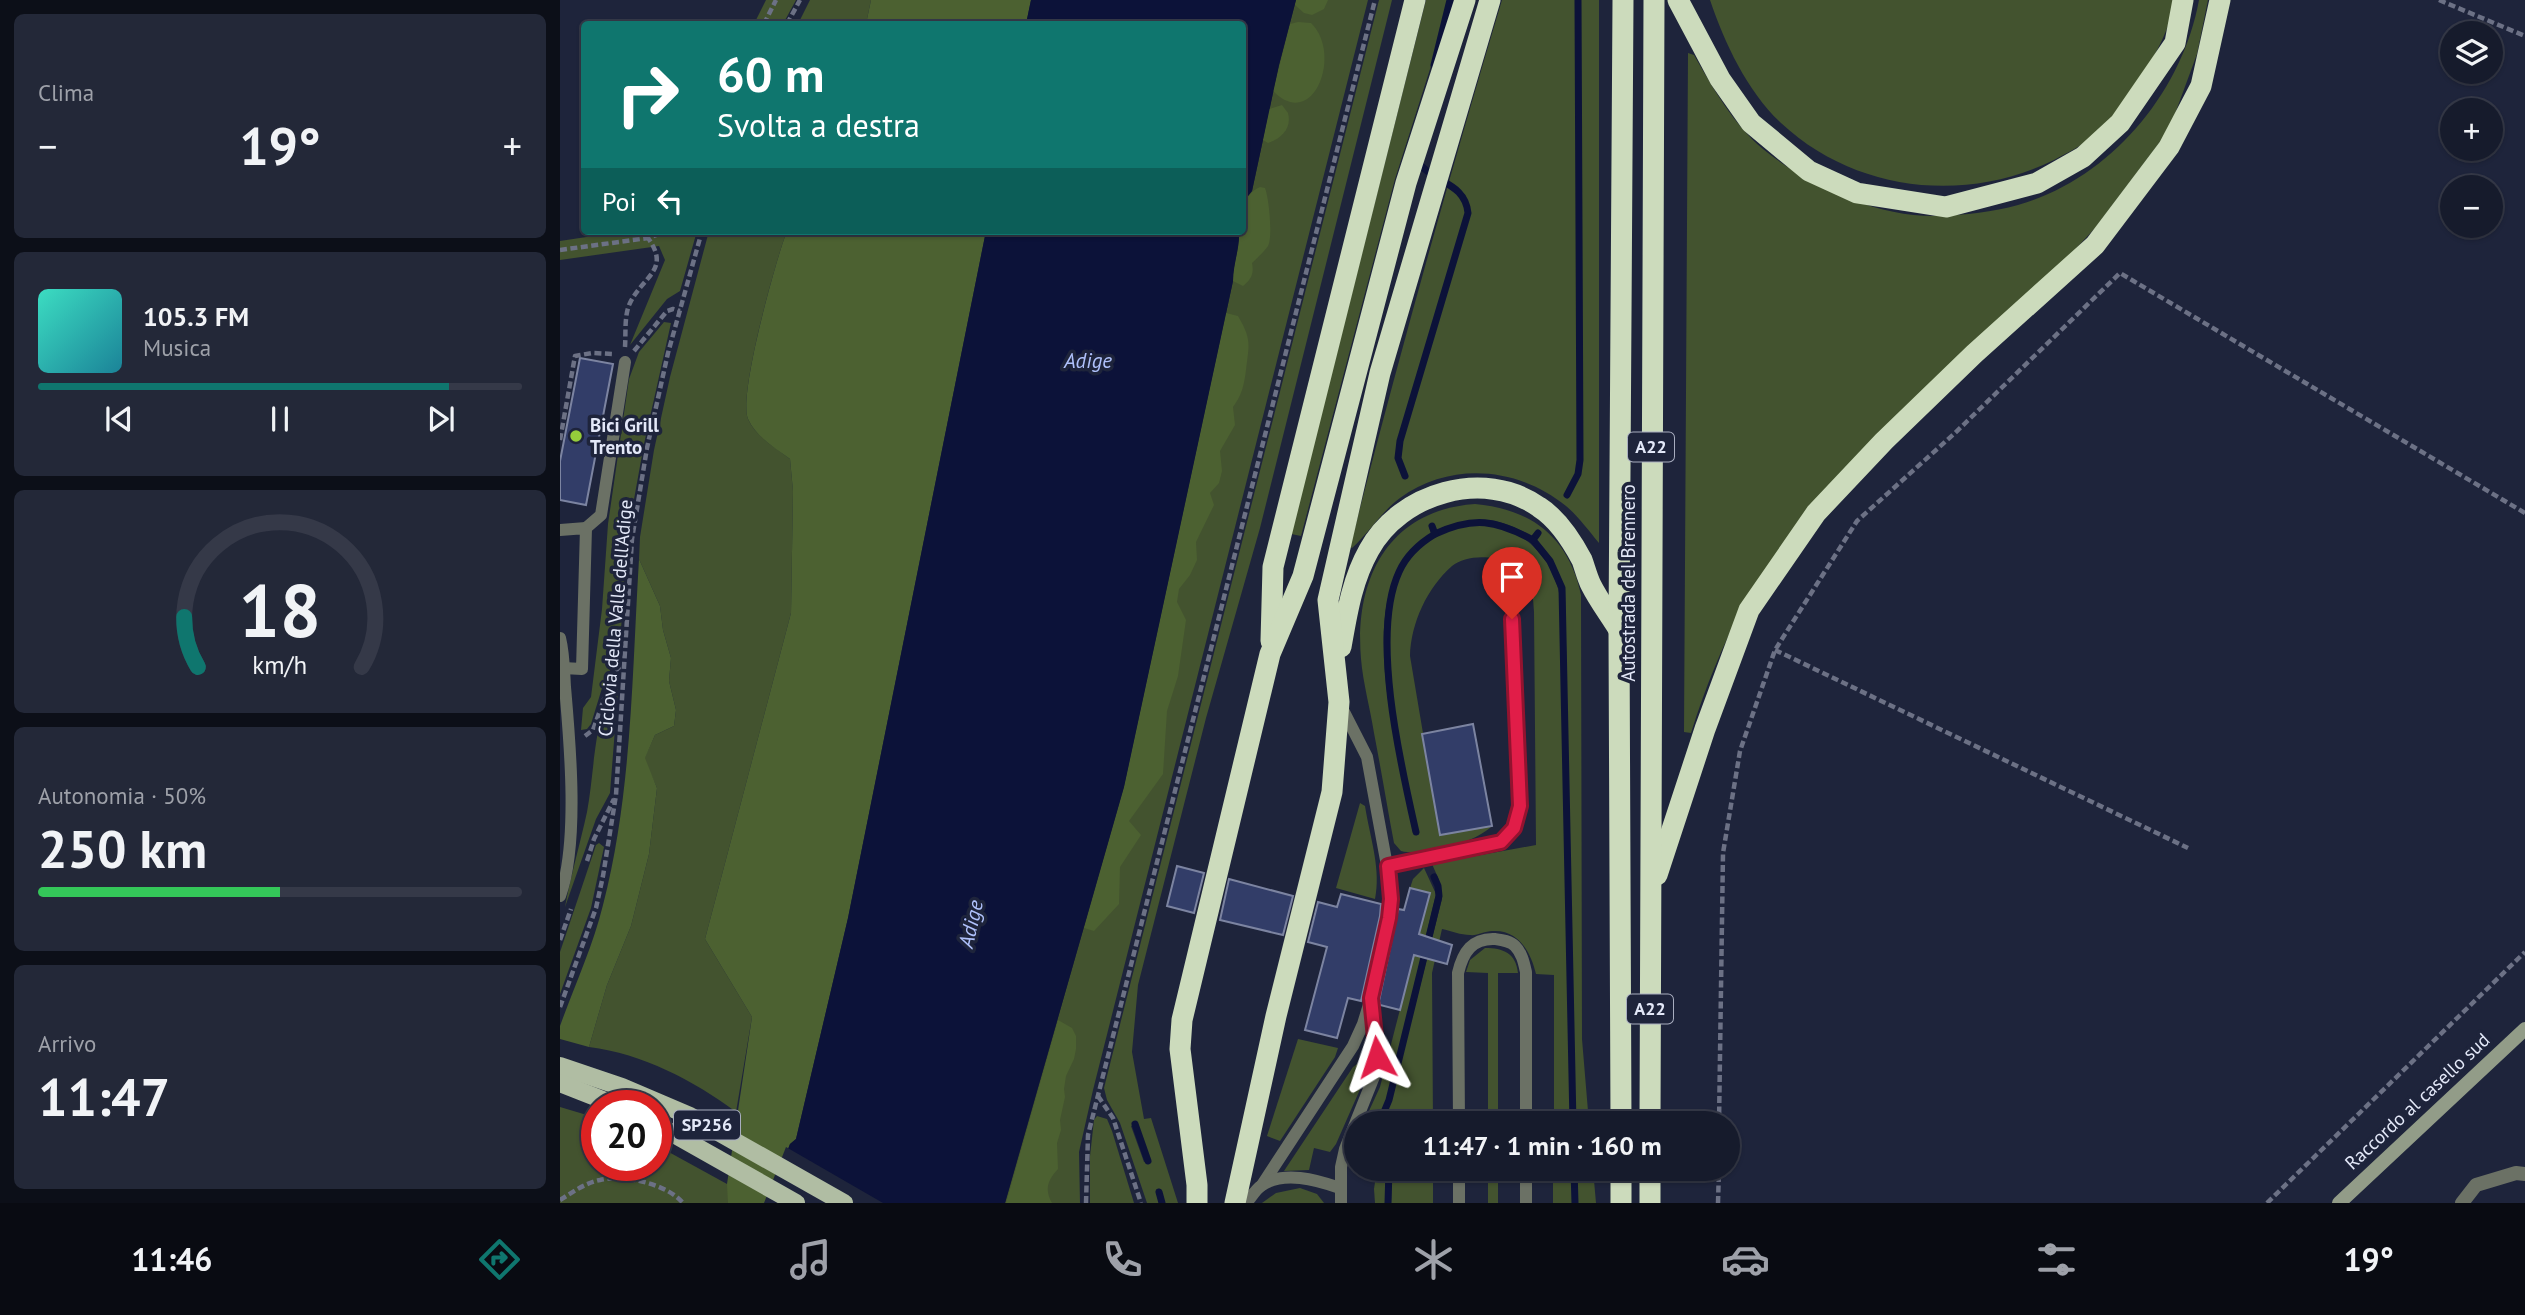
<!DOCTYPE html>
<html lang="it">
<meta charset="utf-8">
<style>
:root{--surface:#161b2c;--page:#232838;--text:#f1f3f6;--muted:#9ea1a9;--line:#353948;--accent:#0f766e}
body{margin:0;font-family:"PT Sans",sans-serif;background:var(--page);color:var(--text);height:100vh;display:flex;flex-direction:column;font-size:26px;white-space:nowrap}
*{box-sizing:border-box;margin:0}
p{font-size:23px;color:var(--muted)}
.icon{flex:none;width:38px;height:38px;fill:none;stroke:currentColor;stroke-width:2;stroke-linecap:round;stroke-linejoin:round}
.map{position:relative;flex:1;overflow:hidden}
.sheet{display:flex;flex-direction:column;gap:14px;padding:14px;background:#0c0f18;width:560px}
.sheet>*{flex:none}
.hud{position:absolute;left:21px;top:21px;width:665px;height:214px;border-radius:7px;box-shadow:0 2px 5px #0004,0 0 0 2px var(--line);background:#0f766e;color:#fff;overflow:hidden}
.buttons{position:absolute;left:1880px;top:21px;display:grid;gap:14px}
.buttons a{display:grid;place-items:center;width:63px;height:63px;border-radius:50%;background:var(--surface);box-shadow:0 2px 5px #0004,0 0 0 2px var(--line);font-size:35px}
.speed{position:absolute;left:21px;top:1090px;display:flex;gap:14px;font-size:35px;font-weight:700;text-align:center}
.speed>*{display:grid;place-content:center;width:91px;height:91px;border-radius:50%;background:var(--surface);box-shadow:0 2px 5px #0004,0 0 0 2px var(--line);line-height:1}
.speed .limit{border:10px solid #d22;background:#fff;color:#111}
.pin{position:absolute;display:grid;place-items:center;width:60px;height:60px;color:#fff;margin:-72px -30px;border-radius:50% 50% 50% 0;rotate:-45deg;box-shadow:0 0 7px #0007}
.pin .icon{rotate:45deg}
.me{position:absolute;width:77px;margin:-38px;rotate:355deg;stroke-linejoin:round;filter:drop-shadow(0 0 5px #0008)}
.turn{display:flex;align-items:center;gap:24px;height:147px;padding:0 21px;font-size:32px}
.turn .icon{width:91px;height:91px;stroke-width:2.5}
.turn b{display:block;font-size:49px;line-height:60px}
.then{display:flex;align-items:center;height:66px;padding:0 21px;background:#0003;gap:14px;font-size:26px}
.big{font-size:52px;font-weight:600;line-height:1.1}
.sheet .tile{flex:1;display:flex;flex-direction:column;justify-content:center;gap:10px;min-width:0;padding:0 24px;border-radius:10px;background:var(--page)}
.sheet .dial{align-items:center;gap:0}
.dial svg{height:182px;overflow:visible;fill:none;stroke:var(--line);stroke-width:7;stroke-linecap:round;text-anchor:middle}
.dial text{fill:var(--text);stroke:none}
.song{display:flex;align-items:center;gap:21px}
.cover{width:84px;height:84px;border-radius:10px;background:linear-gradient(135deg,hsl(170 70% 55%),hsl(190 70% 35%))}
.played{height:7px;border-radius:4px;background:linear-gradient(90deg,var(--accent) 85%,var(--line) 85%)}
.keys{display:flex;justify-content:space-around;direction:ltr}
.heat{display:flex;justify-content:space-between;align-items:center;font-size:38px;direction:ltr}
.charge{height:10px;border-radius:5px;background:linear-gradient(90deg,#34c759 50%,var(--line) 0)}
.trip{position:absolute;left:784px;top:1111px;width:396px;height:70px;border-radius:35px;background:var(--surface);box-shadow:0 2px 5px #0004,0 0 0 2px var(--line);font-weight:600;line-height:70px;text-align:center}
.tab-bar{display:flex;height:112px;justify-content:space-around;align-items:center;background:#090b12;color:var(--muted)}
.tab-bar .icon{width:49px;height:49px}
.tab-bar .active{color:var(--accent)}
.tab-bar b{font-size:32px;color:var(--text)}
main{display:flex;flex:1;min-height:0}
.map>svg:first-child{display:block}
.green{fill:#43532f;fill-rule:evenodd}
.forest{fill:#4c6131}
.water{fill:#0c1239}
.pier{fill:#1e243b}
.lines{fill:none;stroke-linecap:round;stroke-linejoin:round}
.stream{stroke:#0c1239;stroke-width:7}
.building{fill:#323d68;stroke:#7c84a1;stroke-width:2}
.path{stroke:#6c7185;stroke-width:4.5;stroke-dasharray:7 3.5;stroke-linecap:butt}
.lane{stroke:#6b7165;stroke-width:12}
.street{stroke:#6b7165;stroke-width:14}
.secondary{stroke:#929c88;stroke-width:14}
.primary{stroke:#b0bda3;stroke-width:18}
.highway{stroke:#ccdbbc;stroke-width:21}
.route-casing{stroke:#92132f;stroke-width:18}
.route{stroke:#e11d48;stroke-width:12}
.poi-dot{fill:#95cc3b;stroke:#1e243b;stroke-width:2.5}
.labels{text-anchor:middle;stroke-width:7;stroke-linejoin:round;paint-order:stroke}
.shield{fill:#1e243b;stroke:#a8adbf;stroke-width:2}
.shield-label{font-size:18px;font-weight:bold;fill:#e3e8f8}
.poi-label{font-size:19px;font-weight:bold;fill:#e3e8f8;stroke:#1e243b;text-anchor:start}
.street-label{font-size:19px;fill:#e3e8f8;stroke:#1e243b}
.water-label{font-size:21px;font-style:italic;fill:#afc1fb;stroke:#1e243b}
</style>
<main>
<section class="sheet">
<div class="tile"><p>Clima</p>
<div class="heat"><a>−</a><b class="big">19°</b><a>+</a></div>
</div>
<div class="tile">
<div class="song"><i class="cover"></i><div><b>105.3 FM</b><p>Musica</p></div></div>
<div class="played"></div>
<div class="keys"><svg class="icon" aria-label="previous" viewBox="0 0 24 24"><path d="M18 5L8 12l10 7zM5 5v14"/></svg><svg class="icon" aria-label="pause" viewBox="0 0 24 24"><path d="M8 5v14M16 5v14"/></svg><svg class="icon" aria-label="next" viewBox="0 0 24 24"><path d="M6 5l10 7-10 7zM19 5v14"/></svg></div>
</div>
<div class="tile dial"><svg viewBox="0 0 100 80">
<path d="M14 69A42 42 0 1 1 86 69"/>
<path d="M14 69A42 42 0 0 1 8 47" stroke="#0f766e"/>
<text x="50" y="56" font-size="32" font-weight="700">18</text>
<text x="50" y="72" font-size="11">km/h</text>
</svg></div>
<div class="tile"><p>Autonomia · 50%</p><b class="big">250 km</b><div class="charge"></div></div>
<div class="tile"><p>Arrivo</p><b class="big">11:47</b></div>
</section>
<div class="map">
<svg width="1965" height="1203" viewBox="0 0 1965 1203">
<rect width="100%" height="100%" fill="#1e243b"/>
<!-- green -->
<g class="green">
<polygon points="206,0 236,0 223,24 194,24"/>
<polygon points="250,0 311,0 306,24 238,24"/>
<path d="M 736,0 L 808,0 L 533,1090 L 519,1152 L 520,1203 L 445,1203 L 564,787 L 673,281 C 673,264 680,248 679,231 L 682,231 L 684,201 L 692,191 L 719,65 Z"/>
<path d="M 819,0 L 832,0 L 700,528 L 646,718 L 578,985 L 572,1052 L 584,1119 L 591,1118 L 618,1203 L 604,1203 L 600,1192 L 596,1193 L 600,1203 L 587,1203 L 560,1123 L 547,1100 L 544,1088 L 547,1076 ZM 577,1123 L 590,1160 L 584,1162 L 571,1126 Z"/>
<polygon points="866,0 892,0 835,179 741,536 731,534"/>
<path d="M 942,0 L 1039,0 L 1039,543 C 1028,530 1019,517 1006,506 C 958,467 891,461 840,498 C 821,512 809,533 792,548 L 790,547 C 837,363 888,181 942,0 Z"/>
<path d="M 1150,0 L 1615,0 C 1609,30 1598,51 1581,77 C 1568,98 1554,118 1535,135 C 1523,145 1507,153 1494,160 C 1405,204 1295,192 1221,123 C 1187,91 1165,44 1150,0 Z"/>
<path d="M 1639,0 L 1648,0 L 1637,54 L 1609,130 L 1536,227 L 1183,606 C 1162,647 1145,688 1131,733 L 1124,732 L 1128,53 L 1134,55 C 1153,88 1173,124 1203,149 C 1248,186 1319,218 1379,216 C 1405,215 1433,212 1458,205 C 1550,179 1622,93 1639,0 Z"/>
<polygon points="66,231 137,231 120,291 107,299 70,345 105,260 99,246 0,260 0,241"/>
<path d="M 149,231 L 227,231 C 216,259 178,395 188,419 C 196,437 216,448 230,459 L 233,491 L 231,613 L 145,939 L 192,1017 L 176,1112 C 133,1080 83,1054 29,1047 L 47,985 L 71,926 L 89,854 L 97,788 L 84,759 L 95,735 L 114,726 L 116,710 L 109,681 L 111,658 L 103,630 L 100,606 L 79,559 L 80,537 L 94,450 L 110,377 Z"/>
<polygon points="104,322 111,323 84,444 67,538 59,660 46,675 31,724 27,729 21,730 23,708 31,697 42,609 48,524 69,379 79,352"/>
<path d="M 915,504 C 972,509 1009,538 1021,595 L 1022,1039 L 1029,1123 L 1015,1123 L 1005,591 C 999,571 991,554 975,539 L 979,534 L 976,531 L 971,536 C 936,515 914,516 876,531 L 874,525 L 869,526 L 871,534 C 862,541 850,548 844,559 C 802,621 836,742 849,812 L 853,832 L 856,832 C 858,819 850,796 847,781 C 837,722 812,619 844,566 C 853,550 868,539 885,532 C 938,509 990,542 1000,597 L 1011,1123 L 994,1123 L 994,975 L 976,974 C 971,952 958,929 932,931 C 925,931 917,936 910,935 C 901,935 891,931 882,929 L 872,973 L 873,1123 L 821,1124 L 830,1105 L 882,899 L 879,880 L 872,864 L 976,845 L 974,612 C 973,600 973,586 966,575 C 952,556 910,551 892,566 C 867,588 851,623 850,656 L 880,834 L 932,826 C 914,843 866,857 841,851 L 834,843 C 827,806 821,769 814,733 C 810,708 803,683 801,659 C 794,578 829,510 915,504 Z"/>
<path d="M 59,677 L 50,793 L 36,819 L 5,907 C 11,875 20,844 27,812 C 35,771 33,712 59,677 Z"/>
<path d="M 800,803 L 805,806 L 806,812 C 811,840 821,871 815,899 L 776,888 Z"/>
<polygon points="39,843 44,847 31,908 0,994 0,952 36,845"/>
<polygon points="864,868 876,894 827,1100 816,1123 803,1124 820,1087 870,893 850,888 853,879"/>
<path d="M 925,948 C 943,948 956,953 958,973 L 938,973 L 938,1123 L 928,1123 L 928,973 L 906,972 L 910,960 Z"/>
<polygon points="738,1039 778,1048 775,1057 720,1141 707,1136"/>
<polygon points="800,1062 806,1067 805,1078 776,1144 770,1152 754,1148 749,1170 724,1171 793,1067"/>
<polygon points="0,1107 37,1118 37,1166 96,1166 96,1145 167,1184 193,1203 0,1203"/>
<polygon points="537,1116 547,1119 552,1131 574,1203 530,1203 530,1156 534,1120"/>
<polygon points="817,1169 827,1169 826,1203 815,1203 814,1189"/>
<polygon points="832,1169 873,1169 873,1203 831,1203"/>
<rect x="928" y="1169" width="10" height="34"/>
<polygon points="993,1169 1013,1169 1014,1203 993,1203"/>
<polygon points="1017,1169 1033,1169 1036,1203 1018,1203"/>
<polygon points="740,1188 757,1194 764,1203 702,1203 716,1193"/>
</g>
<!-- forest -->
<g class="forest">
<polygon points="311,0 471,0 466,24 306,24"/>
<polygon points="736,0 768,0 764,9 752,15 744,13 735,5"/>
<path d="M 738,22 L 751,23 C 783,54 753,132 713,91 L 730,24 Z"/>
<path d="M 722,105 L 728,113 C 732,128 722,138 708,143 L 703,140 L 709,109 Z"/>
<path d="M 700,187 L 705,188 C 709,198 713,237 708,246 C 704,252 697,258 692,263 C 694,273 692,279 683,286 L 673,281 C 673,264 680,248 679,231 L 682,231 C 682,212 681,196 700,187 Z"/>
<path d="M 227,231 L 426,231 L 288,918 L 236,1139 L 230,1144 L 207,1203 L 168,1203 L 167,1184 L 192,1017 L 145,939 L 231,613 L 233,491 L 230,459 C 215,448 196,437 188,419 C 178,396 216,259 227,231 Z"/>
<path d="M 666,313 L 678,316 C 692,340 689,344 686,370 C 684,385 682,395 673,407 L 675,425 L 660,451 L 662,471 L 659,483 L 650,493 L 654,505 L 636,542 L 637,560 L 630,575 L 619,589 L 617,602 L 626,620 L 618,676 L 607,711 L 603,774 L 569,821 L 581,835 L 560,867 L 559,904 L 534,931 L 524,928 L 564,787 Z"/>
<path d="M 79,559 L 100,606 L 103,630 L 111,658 L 109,681 L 116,710 L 114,726 L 95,735 L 85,758 L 97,788 L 89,854 L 71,926 L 47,985 L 29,1047 L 0,1039 L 0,1026 C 14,987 33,946 43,905 C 72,793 72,674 79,559 Z"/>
<path d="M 498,1020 L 512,1028 L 516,1036 L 516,1049 L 514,1059 L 506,1076 L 504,1089 L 505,1097 L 500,1120 L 501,1130 L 497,1143 L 498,1169 C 488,1180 484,1189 492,1203 L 446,1203 Z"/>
</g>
<!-- water -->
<g class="water">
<polygon points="471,0 736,0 719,65 692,191 684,201 683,208 682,24 466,24"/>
<path d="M 426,231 L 679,231 C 680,248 673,264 673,281 L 564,787 L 445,1203 L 207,1203 L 230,1144 L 236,1139 L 288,918 Z"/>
</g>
<!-- pier -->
<polygon class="pier" points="226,1147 323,1203 204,1203"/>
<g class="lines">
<!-- stream -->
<g class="stream">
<polyline points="874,65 890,0"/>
<path d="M 845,476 L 838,458 L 840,441 L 908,213 C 905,182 873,183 858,162"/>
<polyline points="1007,495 1018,474 1020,460 1018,0"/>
<polyline points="978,533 973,540 990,561 1002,588 1013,1124"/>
<path d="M 875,534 C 914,516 936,520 973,540"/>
<path d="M 856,832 C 841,766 810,635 839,572 C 846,556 860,543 875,534 L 872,526"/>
<polyline points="575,1124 588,1161"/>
<polyline points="819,1124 829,1100 879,896 878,886 874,877"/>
<polyline points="1014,1169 1015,1203"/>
<polyline points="599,1192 602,1203"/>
<polyline points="828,1203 829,1169"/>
</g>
</g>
<!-- building -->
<g class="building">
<polygon points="20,358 53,364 26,505 0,500 0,461"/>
<polygon points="913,724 932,826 880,835 862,734"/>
<polygon points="617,866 644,873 634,913 607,906"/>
<polygon points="669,879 733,896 723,935 660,920"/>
<polygon points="850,888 870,893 859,934 892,945 887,964 854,955 840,1010 820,1005 819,1001 838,909 844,910"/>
<polygon points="781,894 821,904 820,916 801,1001 788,998 777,1038 745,1030 767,947 748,942 758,902 777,907"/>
</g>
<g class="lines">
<!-- path -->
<g class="path">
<polyline points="1879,0 1965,36"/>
<polyline points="204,24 216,0"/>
<polyline points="227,24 240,0"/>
<polyline points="0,250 88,238 107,231"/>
<path d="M 65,347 C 66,333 64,315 70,303 C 83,276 111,270 88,238"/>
<polyline points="74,351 107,311 113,309 120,311"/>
<polyline points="0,440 15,356 32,353 53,354"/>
<polyline points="1215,650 1628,848"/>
<polyline points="25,736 33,730 53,674 59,667 64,667"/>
<polyline points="27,861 34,839 54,799"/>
<polyline points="0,940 11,909"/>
<polyline points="0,1007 36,908 43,876 56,795 72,539 87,448 108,353 142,231"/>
<polyline points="538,1096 553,1118 581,1203"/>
<polyline points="1159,1124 1163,853 1180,751 1215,650 1297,521 1395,433 1560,273 1965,513"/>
<path d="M 0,1200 C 13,1192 25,1183 40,1180 C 65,1174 107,1184 123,1203"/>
<polyline points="526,1203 528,1135 815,0"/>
<polyline points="1158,1203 1159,1169"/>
<polyline points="1707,1203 1965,952"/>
</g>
<!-- lane -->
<g class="lane">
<polyline points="26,528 41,515 65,362"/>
<polyline points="0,530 26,528 22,669 3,668"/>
<path d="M 0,638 C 4,654 4,671 5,687 C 10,744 19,843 0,896"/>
<polyline points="828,867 941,842 954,829 960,806 952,619"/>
<path d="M 899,1124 L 898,973 C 903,952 912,938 935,939 C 942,940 950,941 955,946 C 962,953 964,963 966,972 L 966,1124"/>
<polyline points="899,1169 899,1203"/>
<polyline points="966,1169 966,1203"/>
<polyline points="702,1185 793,1046 803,1024 811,998 829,917 830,882 807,757 782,708"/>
<path d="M 686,1203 C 691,1198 695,1190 701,1186 C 723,1170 757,1180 780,1188"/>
<polyline points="781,1203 781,1167 785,1149 815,1074 816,1041 811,1004"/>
</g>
<!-- street -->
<polyline class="street" points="1902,1203 1916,1185 1956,1173 1965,1174"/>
<!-- secondary -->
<polyline class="secondary" points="1779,1203 1965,1029"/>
<!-- primary -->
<g class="primary">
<polyline points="0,1066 62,1087 130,1116 284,1203"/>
<polyline points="0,1083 58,1106"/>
<polyline points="96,1124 236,1203"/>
</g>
<!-- highway -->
<g class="highway">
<polyline points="1118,0 1160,79 1191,123 1249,171 1297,193 1386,207 1477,183 1523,157 1560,123 1615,43 1623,0"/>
<polyline points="711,641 713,567 855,0"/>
<path d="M 781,647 C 787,613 792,580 809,550 C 840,493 924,468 979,507 C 998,519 1012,541 1022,560 C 1025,568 1027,577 1031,585 C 1039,601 1050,615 1059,630"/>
<polyline points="1097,875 1145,729 1189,610 1256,513 1324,441 1414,354 1535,245 1609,147 1641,86 1660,0"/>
<polyline points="1061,1124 1059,630 1063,0"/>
<polyline points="1090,1124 1094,0"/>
<polyline points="1061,1169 1061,1203"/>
<polyline points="637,1203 637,1185 620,1049 622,1020 710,654 743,576 846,183 905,0"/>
<polyline points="675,1203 716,1016 772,792 779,702 768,600 820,373 930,0"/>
<polyline points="1090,1203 1090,1169"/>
</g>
</g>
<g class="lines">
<defs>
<polyline id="route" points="817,1057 811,998 829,918 831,899 828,866 941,842 954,828 960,806 952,619"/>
</defs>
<!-- route casing -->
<use href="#route" class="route-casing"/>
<!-- route -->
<use href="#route" class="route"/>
</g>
<!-- markers -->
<circle class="poi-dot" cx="16" cy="436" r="7"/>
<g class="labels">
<!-- shield labels -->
<g class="shield">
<rect x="1068" y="432.5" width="46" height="29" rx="5"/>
<rect x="1067" y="994.5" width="46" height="29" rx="5"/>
<rect x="114" y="1110.5" width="66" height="29" rx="5"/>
</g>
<g class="shield-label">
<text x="1091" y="453">A22</text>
<text x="1090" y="1015">A22</text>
<text x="147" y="1131">SP256</text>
</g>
<!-- poi labels -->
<g class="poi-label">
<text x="30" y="432">Bici Grill<tspan x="30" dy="22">Trento</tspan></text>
</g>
<!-- street labels -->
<g class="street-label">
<text transform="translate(1068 583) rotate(-90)" y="7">Autostrada del Brennero</text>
<text transform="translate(55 618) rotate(-85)" y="7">Ciclovia della Valle dell'Adige</text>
<text transform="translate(1857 1101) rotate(-43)" y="7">Raccordo al casello sud</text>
</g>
<!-- water labels -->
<g class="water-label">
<text x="528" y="368">Adige</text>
<text transform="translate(411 924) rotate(-77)" y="7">Adige</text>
</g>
</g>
</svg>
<div class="buttons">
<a><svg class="icon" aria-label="layers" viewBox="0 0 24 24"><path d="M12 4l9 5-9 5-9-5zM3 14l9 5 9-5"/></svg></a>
<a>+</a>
<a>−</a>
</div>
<div class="speed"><div class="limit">20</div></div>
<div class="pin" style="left:952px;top:619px;background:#d93025"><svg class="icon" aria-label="arrive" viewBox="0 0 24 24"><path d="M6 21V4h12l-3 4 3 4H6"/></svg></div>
<svg class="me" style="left:817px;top:1057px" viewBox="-20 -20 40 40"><path d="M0-17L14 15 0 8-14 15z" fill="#e11d48" stroke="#fff" stroke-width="4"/></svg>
<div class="trip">11:47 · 1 min · 160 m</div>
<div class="hud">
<div class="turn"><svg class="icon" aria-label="right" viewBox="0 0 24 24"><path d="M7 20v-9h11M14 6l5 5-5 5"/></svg><div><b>60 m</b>Svolta a destra</div></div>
<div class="then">Poi<svg class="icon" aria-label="left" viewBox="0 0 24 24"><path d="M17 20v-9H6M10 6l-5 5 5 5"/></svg></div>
</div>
</div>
</main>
<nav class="tab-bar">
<b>11:46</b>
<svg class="icon active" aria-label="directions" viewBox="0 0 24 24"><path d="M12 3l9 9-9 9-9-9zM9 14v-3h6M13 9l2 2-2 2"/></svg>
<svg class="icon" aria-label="music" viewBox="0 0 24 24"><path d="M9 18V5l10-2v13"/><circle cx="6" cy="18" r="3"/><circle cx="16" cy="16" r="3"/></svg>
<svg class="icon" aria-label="phone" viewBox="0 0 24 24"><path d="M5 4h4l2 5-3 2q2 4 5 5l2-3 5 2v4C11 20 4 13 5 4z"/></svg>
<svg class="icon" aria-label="climate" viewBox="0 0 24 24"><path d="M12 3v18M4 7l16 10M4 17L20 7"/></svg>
<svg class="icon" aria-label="car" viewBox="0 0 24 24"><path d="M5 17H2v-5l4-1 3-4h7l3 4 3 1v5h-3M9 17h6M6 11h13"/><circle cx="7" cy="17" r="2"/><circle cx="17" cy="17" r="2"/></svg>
<svg class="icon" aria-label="filters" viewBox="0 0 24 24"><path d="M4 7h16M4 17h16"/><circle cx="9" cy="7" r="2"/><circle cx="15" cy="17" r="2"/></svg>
<b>19°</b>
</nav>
